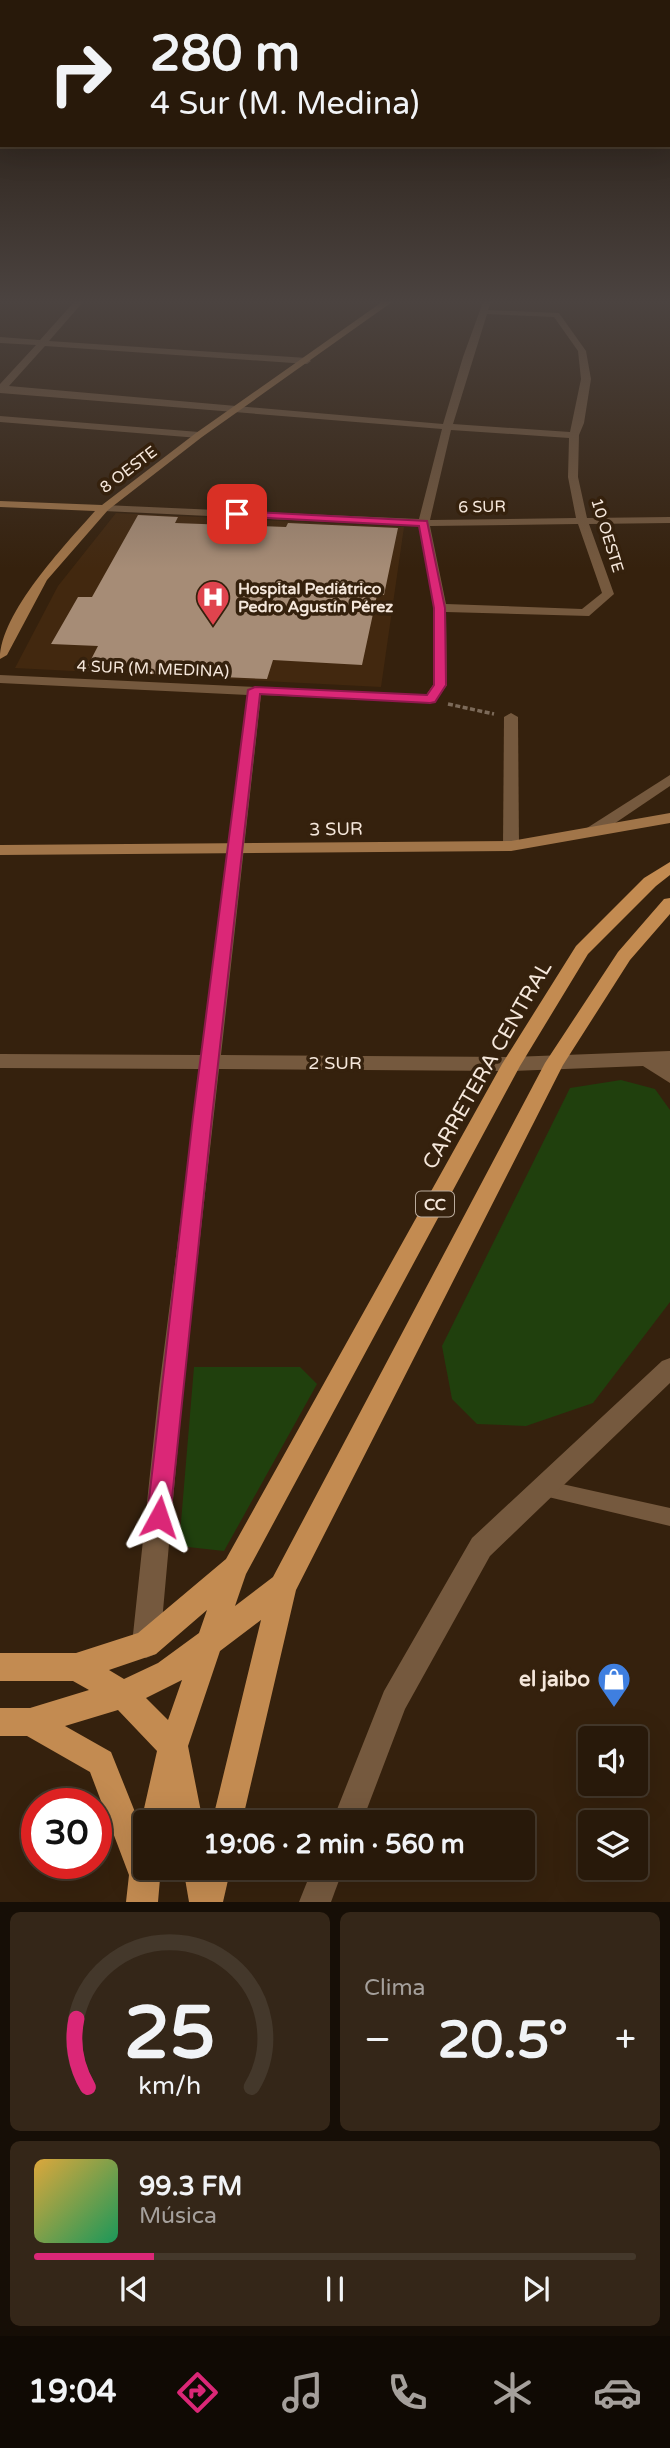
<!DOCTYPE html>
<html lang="es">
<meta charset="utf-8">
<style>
:root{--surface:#28190a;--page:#342618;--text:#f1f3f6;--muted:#a5a09c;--line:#44382b;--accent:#db2777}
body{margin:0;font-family:"Varela Round",sans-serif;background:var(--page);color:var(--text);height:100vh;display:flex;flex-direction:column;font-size:26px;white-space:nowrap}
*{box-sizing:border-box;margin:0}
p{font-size:23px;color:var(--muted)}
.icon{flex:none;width:38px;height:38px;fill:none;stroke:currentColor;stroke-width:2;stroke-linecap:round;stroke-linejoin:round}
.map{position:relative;height:1902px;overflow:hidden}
.panel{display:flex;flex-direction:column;gap:10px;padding:10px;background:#160e06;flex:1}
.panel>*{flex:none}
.top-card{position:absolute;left:0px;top:0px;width:670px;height:147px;box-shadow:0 7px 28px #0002,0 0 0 2px var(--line);background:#28190a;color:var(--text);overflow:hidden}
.buttons{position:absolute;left:578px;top:1726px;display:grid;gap:14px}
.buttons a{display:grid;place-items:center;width:70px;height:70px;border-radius:7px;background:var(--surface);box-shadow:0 7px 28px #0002,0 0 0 2px var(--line);font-size:35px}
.speed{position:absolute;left:21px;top:1788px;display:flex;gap:14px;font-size:35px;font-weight:700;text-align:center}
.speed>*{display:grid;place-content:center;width:91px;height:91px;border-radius:50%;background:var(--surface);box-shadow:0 7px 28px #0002,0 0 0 2px var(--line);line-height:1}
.speed .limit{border:10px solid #d22;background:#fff;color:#111}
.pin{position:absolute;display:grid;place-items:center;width:60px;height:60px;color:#fff;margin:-30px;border-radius:14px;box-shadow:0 4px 10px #0006}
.me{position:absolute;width:77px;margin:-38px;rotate:5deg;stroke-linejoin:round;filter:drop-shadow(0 0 5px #0008)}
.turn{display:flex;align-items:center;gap:24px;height:147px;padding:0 35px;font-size:32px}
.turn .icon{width:91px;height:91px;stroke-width:2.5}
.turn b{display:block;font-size:49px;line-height:60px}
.big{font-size:52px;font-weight:700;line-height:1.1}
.panel .card{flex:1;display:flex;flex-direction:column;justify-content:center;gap:10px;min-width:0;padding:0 24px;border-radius:10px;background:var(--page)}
.panel .dial{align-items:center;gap:0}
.dial svg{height:182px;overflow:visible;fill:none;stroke:var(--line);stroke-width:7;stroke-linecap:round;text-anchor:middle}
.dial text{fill:var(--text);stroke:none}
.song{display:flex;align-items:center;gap:21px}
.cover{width:84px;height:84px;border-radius:10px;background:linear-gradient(135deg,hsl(40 70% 55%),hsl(150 70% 35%))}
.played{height:7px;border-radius:4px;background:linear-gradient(90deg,var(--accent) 20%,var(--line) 20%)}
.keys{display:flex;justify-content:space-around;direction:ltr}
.heat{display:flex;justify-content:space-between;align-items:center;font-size:38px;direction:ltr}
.panel .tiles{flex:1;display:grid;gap:10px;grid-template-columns:1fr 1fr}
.card:last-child{grid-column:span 2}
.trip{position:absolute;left:133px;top:1810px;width:402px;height:70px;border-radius:7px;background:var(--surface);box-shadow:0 7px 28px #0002,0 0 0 2px var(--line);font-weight:700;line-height:70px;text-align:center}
.menu{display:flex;height:112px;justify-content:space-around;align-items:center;background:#100a04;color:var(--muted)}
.menu .icon{width:49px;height:49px}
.menu .active{color:var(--accent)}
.menu b{font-size:32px;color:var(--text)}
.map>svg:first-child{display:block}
.built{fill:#42280f}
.green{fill:#20400d}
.building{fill:#a68c76}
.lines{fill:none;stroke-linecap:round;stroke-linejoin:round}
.path{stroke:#7c6a59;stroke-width:3.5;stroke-dasharray:5 2.5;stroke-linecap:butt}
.lane{fill:#75593e;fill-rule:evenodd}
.street{fill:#75593e;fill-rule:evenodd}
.secondary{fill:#a17549;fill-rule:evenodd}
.primary{fill:#c38b51;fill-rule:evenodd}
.route{fill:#db2777;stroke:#8e194d;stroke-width:2}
.labels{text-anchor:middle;stroke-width:7;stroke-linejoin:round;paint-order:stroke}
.far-street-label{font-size:16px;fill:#f5e7db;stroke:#35210d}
.far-poi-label{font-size:16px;font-weight:bold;fill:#f5e7db;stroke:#35210d;text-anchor:start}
.shield{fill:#35210d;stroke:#bbac9d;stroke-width:2}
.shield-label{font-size:16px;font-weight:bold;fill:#f5e7db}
.street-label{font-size:18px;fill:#f5e7db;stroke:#35210d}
.near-street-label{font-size:21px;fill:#f5e7db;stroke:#35210d}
.near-poi-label{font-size:21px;font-weight:bold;fill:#f5e7db;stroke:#35210d;text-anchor:end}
</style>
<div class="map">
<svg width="670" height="1902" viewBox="0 0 670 1902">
<rect width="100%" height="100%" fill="#35210d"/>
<!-- built -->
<polygon class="built" points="116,513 404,527 381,687 15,668 58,586"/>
<!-- green -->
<g class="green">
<polygon points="621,1080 655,1089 670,1110 670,1302 593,1403 526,1426 477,1424 452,1399 442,1346 570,1088"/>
<polygon points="194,1367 300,1367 317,1384 224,1551 179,1546"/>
</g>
<!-- building -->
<polygon class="building" points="138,515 178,517 175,523 286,527 288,523 398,528 384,595 377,595 362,665 273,660 267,679 85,671 98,646 51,644 78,597 92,597"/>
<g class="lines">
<!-- path -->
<polyline class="path" points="448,704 494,714"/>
<!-- lane -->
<polygon class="lane" points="544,1480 670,1508 670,1526 544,1496 538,1494 535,1488 538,1482"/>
<!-- street -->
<g class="street">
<path d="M 74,302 L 83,302 L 49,341 L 307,358 L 311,361 L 307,364 L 45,346 L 9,386 L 443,424 L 463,357 L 483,302 L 491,302 L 488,310 L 559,313 L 586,351 L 591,379 L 584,423 L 579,435 L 578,477 L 587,518 L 670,517 L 670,523 L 589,524 L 614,594 L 589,616 L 446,612 L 447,685 L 435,702 L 261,695 L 221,1055 L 512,1057 L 670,1051 L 670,1083 L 643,1066 L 512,1071 L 219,1069 L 183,1389 L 160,1644 L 156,1654 L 146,1658 L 136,1654 L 132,1644 L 159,1389 L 200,1069 L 0,1068 L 0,1054 L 202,1055 L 248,695 L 0,683 L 0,675 L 426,695 L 433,685 L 434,608 L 419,526 L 104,511 L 99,508 L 104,505 L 419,519 L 442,429 L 0,393 L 0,384 L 36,345 L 0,343 L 0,337 L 40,340 ZM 487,314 L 554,317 L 578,351 L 581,379 L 570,432 L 453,424 ZM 451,430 L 569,438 L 568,477 L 576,518 L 430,520 ZM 578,524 L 602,593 L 582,609 L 446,604 L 430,526 Z"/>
<polygon points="0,416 199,432 204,435 199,438 0,422"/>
<polygon points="511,713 518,717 519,846 511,851 503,846 504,717"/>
<polygon points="670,775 670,786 599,834 587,834 585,831 587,828"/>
<polygon points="670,1358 670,1383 490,1556 405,1709 362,1822 332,1822 384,1691 472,1538 662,1361"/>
<polygon points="313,1867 344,1867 331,1902 299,1902"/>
</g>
<!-- secondary -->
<g class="secondary">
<path d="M 382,302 L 392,302 L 202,437 L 108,510 L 47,580 L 7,655 L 0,659 C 0,613 65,545 95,511 L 0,507 L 0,501 L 102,505 L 196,433 Z"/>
<polygon points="670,813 670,823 511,851 0,855 0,845 511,841"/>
</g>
<!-- primary -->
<g class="primary">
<path d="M 670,862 L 670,875 L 656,886 L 588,954 L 520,1066 L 246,1574 L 235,1606 L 273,1577 L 545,1063 L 618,952 L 664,899 L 670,898 L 670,914 L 630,960 L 563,1065 L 296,1590 L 242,1822 L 212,1822 L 261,1620 L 220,1651 L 188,1746 L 203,1822 L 173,1822 L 172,1818 L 171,1822 L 145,1822 L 145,1833 L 141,1822 L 157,1751 L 118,1710 L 65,1726 L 111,1752 L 145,1837 L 145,1867 L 161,1867 L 158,1902 L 126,1902 L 129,1875 L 90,1772 L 27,1736 L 0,1736 L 0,1708 L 30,1708 L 89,1690 L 73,1681 L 0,1681 L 0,1653 L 76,1653 L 138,1633 L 226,1559 L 502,1064 L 576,946 L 644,878 ZM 207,1610 L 199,1633 L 158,1663 L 124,1679 L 109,1670 L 156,1654 ZM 182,1680 L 168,1720 L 146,1698 Z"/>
<polygon points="183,1867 231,1867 223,1902 189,1902"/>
</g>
</g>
<!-- sky -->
<linearGradient id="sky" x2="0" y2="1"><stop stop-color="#1d1207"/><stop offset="0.53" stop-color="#4b4340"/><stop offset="1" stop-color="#4b4340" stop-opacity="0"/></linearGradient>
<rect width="670" height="569" fill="url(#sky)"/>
<!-- route -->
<polygon class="route" points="237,511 427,521 445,608 446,685 435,702 430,703 260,694 212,1117 170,1517 167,1525 159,1528 150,1525 147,1517 193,1117 248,690 255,687 427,695 434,685 434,608 419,526 233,516 233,512"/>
<!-- icons -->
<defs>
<symbol id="hospital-pin" viewBox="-11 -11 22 30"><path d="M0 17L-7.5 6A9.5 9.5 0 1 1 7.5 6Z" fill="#e0444e" stroke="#35210d"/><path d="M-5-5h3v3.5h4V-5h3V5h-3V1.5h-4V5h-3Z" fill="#fff"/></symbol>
<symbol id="shop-pin" viewBox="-11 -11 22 30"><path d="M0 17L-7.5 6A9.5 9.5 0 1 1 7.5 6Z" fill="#3f7fe0" stroke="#35210d"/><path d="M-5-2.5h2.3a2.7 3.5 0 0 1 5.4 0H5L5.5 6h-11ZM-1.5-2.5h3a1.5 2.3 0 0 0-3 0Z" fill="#fff"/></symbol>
</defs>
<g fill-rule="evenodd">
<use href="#hospital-pin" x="194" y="578" width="38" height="52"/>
<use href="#shop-pin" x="595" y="1660" width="38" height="52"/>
</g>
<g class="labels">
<!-- far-street labels -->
<g class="far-street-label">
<text transform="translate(128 469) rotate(-37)" y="6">8 OESTE</text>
<text transform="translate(482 506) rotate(-1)" y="6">6 SUR</text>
<text transform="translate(608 535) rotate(73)" y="6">10 OESTE</text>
<text transform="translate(153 668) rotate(2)" y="6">4 SUR (M. MEDINA)</text>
</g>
<!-- far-poi labels -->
<g class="far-poi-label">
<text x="238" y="594">Hospital Pediátrico<tspan x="238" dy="18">Pedro Agustín Pérez</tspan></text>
</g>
<!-- shield labels -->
<rect class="shield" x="416" y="1191.5" width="38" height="25" rx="5"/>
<g class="shield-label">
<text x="435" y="1210">CC</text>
</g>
<!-- street labels -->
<g class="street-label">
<text transform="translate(336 829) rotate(-1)" y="6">3 SUR</text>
<text x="335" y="1069">2 SUR</text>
</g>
<!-- near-street labels -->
<g class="near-street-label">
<text transform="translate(487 1065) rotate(-60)" y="7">CARRETERA CENTRAL</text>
</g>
<!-- near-poi labels -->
<g class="near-poi-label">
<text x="590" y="1686">el jaibo</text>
</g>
</g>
</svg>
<div class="buttons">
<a><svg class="icon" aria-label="sound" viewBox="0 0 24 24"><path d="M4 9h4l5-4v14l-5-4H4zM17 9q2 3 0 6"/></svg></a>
<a><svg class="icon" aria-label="layers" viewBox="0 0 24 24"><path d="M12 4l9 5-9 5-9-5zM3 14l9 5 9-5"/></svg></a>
</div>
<div class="speed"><div class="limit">30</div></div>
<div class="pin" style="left:237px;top:514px;background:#d93025"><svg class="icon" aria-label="arrive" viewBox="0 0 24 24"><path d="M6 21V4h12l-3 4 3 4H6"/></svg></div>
<svg class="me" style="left:159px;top:1517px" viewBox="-20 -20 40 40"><path d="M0-17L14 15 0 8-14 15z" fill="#db2777" stroke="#fff" stroke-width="4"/></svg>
<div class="trip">19:06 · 2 min · 560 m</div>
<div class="top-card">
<div class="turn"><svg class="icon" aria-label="right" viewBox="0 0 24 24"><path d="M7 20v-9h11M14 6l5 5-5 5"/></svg><div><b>280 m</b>4 Sur (M. Medina)</div></div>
</div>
</div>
<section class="panel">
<div class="tiles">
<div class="card dial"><svg viewBox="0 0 100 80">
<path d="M14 69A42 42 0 1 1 86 69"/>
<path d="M14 69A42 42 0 0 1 9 39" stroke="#db2777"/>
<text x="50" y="56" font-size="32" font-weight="700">25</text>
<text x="50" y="72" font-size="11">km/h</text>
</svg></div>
<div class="card"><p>Clima</p>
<div class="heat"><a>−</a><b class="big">20.5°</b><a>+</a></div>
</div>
<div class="card">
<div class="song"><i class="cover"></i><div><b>99.3 FM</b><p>Música</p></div></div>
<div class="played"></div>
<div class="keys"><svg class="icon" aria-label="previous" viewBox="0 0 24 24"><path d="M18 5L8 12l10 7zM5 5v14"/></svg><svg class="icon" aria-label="pause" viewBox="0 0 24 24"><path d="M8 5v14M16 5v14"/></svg><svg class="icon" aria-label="next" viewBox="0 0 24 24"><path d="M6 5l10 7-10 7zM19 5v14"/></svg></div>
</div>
</div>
</section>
<nav class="menu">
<b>19:04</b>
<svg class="icon active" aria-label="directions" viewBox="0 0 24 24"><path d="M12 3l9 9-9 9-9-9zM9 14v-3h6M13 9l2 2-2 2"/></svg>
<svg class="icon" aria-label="music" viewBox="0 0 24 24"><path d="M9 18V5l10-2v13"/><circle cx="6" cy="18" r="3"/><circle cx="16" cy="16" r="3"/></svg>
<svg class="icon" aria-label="phone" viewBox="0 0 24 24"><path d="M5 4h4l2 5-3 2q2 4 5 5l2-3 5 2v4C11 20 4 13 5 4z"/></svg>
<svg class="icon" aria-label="climate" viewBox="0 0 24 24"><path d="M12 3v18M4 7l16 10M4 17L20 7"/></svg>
<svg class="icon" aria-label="car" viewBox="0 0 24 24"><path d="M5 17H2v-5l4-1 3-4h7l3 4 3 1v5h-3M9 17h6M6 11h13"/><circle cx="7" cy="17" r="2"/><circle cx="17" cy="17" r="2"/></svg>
</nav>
